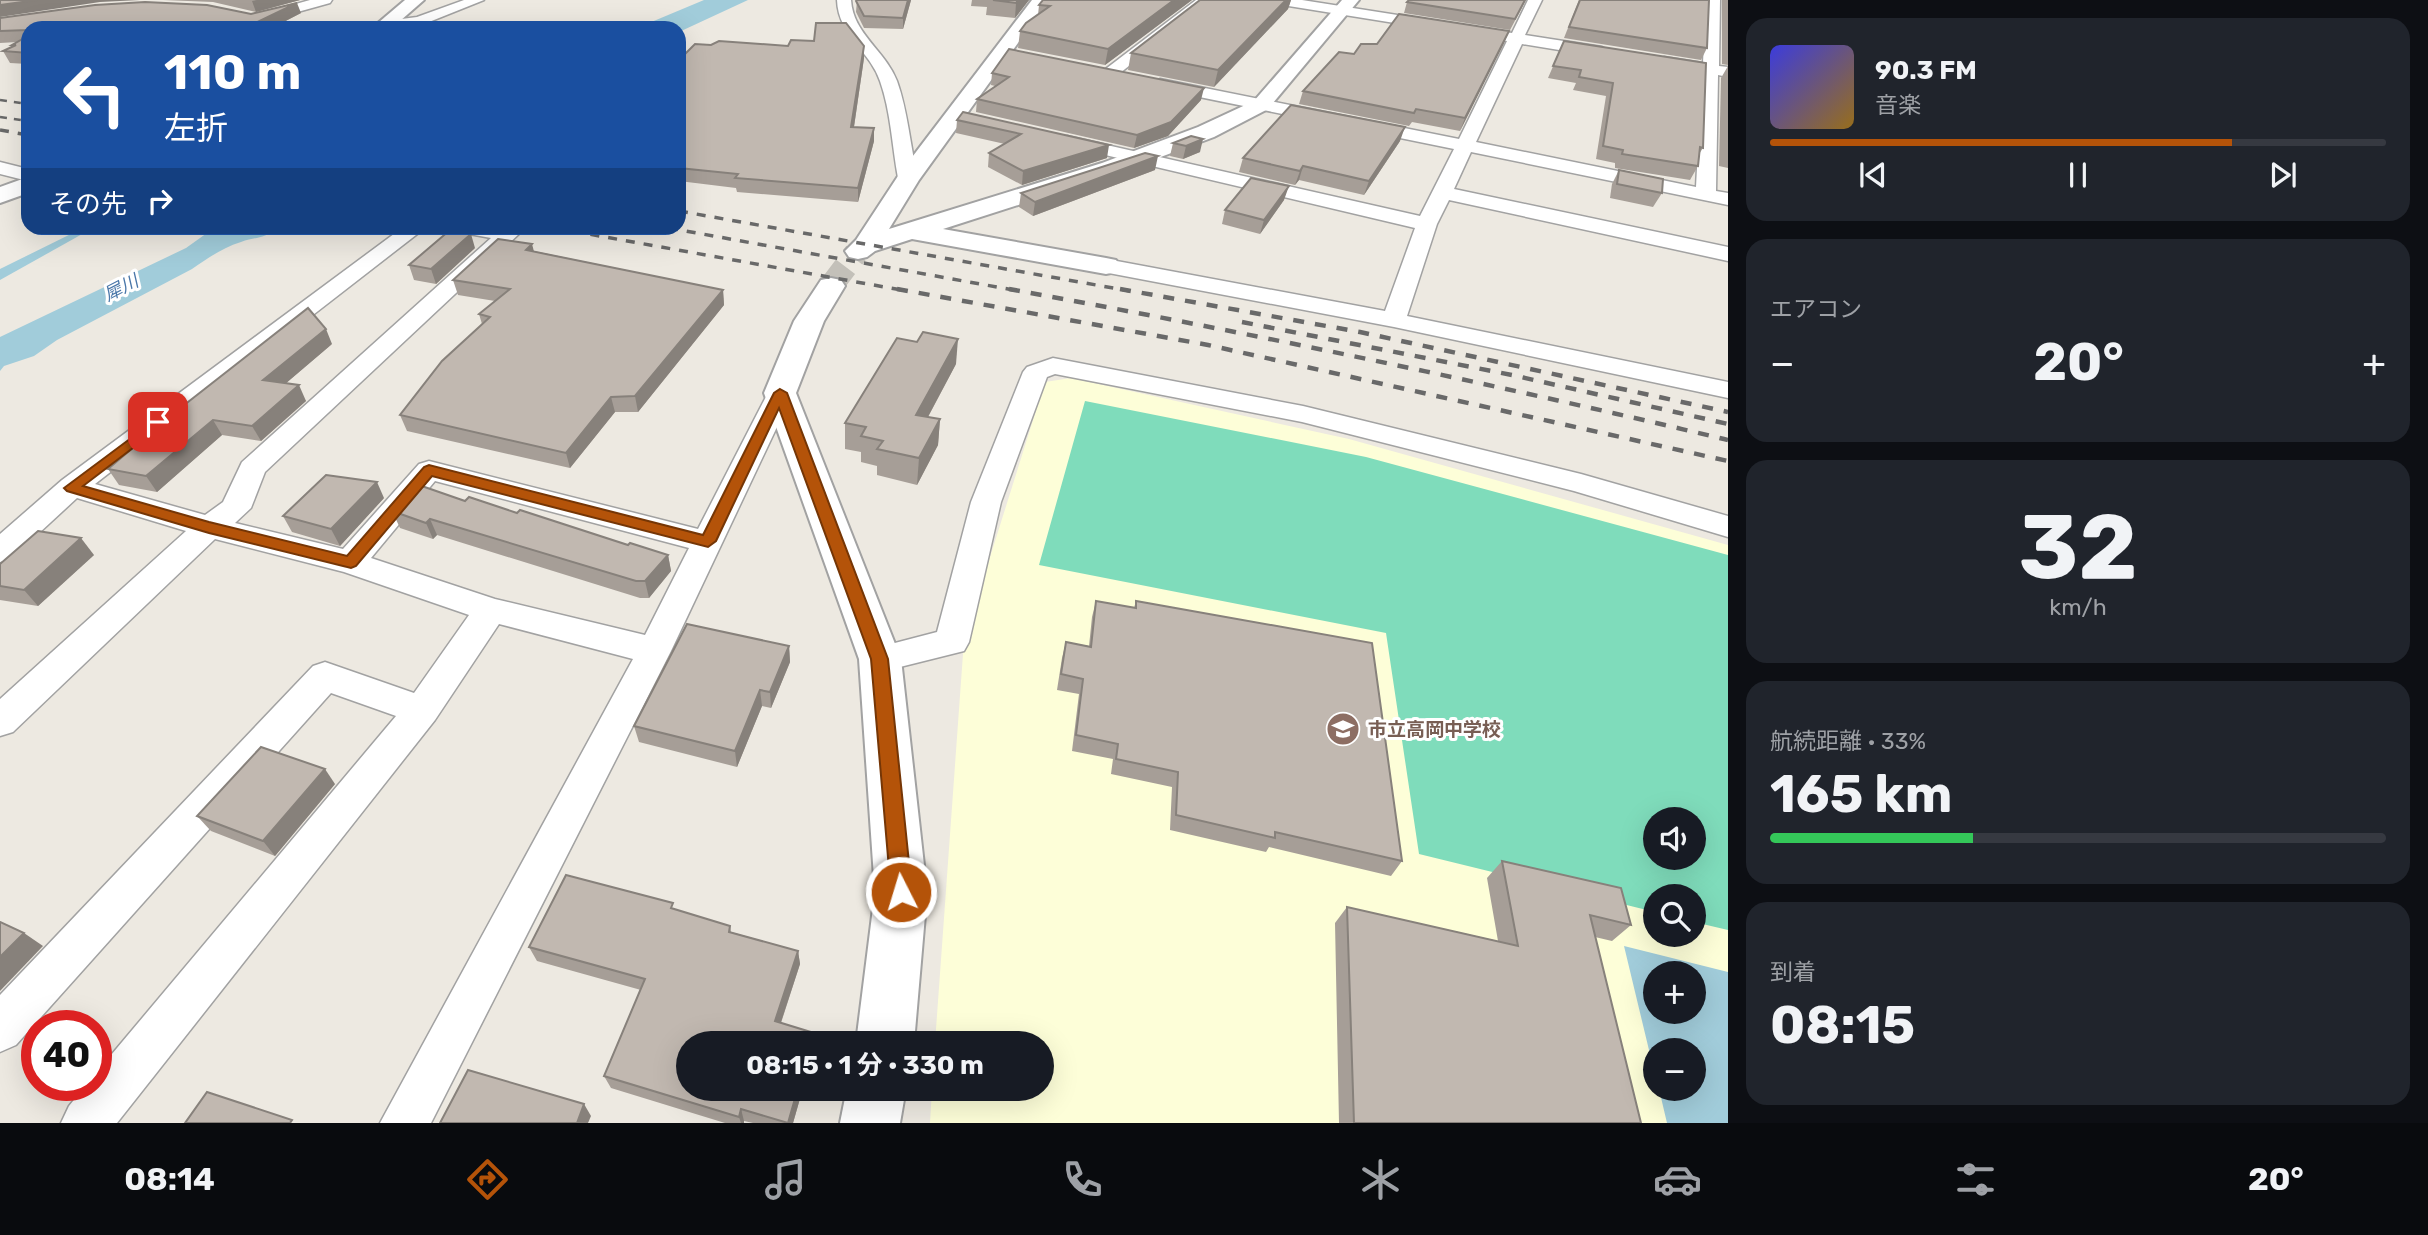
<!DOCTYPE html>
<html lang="ja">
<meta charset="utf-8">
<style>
:root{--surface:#171b24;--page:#20242c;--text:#f1f3f6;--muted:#9ea1a6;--line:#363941;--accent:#b45309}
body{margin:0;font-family:Rubik,"Noto Sans JP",sans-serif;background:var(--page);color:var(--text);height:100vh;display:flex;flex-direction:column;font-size:26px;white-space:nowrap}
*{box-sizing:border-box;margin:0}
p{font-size:23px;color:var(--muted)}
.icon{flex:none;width:38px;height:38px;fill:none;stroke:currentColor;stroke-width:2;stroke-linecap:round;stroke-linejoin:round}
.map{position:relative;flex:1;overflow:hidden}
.side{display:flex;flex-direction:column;gap:18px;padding:18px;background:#0d0f14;width:700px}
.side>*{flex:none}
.banner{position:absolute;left:21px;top:21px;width:665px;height:214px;border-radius:21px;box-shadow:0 7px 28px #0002;background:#1a4fa0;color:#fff;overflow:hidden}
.fabs{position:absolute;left:1643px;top:807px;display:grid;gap:14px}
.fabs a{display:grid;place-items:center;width:63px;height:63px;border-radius:50%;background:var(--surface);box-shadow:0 7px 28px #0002;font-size:35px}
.speed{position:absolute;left:21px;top:1010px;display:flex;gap:14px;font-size:35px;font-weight:700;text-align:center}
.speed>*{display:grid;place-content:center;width:91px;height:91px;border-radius:50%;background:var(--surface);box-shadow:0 7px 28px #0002;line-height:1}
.speed .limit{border:10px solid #d22;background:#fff;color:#111}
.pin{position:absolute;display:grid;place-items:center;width:60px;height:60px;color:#fff;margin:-30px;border-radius:14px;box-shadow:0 4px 10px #0006}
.me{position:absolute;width:77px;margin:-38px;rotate:355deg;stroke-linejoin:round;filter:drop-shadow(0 0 5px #0008)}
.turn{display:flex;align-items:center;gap:24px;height:147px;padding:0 28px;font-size:32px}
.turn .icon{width:91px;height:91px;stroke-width:2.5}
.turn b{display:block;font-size:49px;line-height:60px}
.then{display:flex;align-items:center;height:66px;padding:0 28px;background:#0003;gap:14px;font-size:26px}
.big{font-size:52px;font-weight:700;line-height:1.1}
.side .tile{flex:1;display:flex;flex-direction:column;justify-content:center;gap:10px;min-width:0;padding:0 24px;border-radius:21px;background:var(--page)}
.side .dial{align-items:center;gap:0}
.dial b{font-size:91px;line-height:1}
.song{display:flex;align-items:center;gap:21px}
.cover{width:84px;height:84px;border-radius:10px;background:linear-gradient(135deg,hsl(240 70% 55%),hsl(40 70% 35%))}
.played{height:7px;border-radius:4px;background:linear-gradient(90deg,var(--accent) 75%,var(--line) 75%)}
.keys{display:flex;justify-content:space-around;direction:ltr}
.heat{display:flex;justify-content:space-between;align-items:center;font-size:38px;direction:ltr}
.charge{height:10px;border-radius:5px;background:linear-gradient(90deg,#34c759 33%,var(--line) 0)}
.trip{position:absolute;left:676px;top:1031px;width:378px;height:70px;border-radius:35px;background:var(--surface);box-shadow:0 7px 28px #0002;font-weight:700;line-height:70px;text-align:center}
.tab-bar{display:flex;height:112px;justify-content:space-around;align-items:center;background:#090b0e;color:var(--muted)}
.tab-bar .icon{width:49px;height:49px}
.tab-bar .selected{color:var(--accent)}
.tab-bar b{font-size:32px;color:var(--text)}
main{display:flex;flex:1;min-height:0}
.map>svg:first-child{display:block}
.education{fill:#fdfed8;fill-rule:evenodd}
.pitch{fill:#7fdcbb;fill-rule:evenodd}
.water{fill:#a1ccda;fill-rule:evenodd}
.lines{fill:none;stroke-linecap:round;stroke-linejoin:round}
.tertiary-tunnel{stroke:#c3c0b9;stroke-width:24;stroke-dasharray:24 12;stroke-linecap:butt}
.minor-casing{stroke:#a2a2a2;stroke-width:3}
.tertiary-casing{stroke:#a2a2a2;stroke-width:4}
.minor{fill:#fff;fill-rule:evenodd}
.tertiary{fill:#fff;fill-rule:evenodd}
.rail-far2{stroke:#696969;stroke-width:2.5;stroke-dasharray:7 7;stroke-linecap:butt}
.rail-far1{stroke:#696969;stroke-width:3.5;stroke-dasharray:9 9;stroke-linecap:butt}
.rail{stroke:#696969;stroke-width:4.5;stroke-dasharray:11 11;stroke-linecap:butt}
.wall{fill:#a69e97}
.shaded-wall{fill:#87817b}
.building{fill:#c1b8b0;stroke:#87817b;stroke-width:2}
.route{fill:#b45309;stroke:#753606;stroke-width:2}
.labels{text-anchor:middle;stroke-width:6;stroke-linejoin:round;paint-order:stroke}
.far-water-label{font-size:18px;font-style:italic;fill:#4a77a9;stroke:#fff}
.education-label{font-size:19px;font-weight:bold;fill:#785e54;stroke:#fff;text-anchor:start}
</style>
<main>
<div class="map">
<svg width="1728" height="1123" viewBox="0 0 1728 1123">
<rect width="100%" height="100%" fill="#ede9e1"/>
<!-- education -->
<path class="education" d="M 1071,378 L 1349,439 L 1728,545 L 1728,1123 L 930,1123 L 932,1089 L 1041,1088 L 1041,1043 L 935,1043 L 964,640 L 1045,382 ZM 1656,819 L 1694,819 L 1694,858 L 1656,858 ZM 1656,896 L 1694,896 L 1694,934 L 1656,934 ZM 1656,973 L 1694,973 L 1694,1012 L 1656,1012 ZM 1656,1050 L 1694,1050 L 1694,1088 L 1656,1088 Z"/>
<!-- pitch -->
<path class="pitch" d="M 1085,401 L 1366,457 L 1728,555 L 1728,930 L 1694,922 L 1694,896 L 1656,896 L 1655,912 L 1419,854 L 1386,633 L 1039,565 ZM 1656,819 L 1694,819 L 1694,858 L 1656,858 Z"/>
<!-- water -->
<g class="water">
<polygon points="704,0 748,0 679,32 679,28 637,28"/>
<polygon points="83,228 93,228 0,280 0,269"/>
<path d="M 214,228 L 276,228 C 265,239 255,237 241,242 C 222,248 208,258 192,269 L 57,340 L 34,356 L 4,366 L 0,371 L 0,337 L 186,248 Z"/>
<path d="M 1624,946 L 1728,972 L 1728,1123 L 1667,1123 L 1659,1089 L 1694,1088 L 1694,1050 L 1656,1050 L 1655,1075 ZM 1694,973 L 1694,1012 L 1656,1012 L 1656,973 Z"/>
</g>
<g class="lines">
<!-- tertiary-tunnel -->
<polyline class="tertiary-tunnel" points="831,286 856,253"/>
<defs>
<g id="minor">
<polygon points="310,0 332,0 330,3 258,23 251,19 253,16"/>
<polygon points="464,0 484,0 424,24 381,28 379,25 386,21 417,17"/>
<path d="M 837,0 L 851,0 C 853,34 885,50 897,81 C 908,111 910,146 918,178 L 915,182 L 908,184 L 898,178 C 892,146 891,112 880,81 C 870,51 838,35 837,0 Z"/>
<polygon points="1196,0 1212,0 1115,77 1103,77 1101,74 1103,71"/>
<polygon points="1269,0 1302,0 1512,33 1528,0 1542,0 1525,35 1602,47 1610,52 1602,57 1522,44 1476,142 1696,187 1702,73 1664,67 1656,62 1664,57 1703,63 1706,0 1720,0 1719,66 1728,67 1728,77 1718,75 1716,191 1728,193 1728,205 1471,152 1454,189 1728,247 1728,261 1449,200 1437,224 1407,316 1728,382 1728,398 1394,327 1098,271 1095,266 1098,261 1106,259 1385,311 1415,228 1067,146 1058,141 1067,136 1420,216 1454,149 1160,89 1152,84 1160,79 1459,139 1507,41 1276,4"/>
<polygon points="0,162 28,169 28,181 0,174"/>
<path d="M 402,228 L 425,228 L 95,484 L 205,515 L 223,502 L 242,462 L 491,238 L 458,232 L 455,228 L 515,230 L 519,234 L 265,472 L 251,508 L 235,523 L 343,549 L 419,464 L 429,461 L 698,529 L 771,387 L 780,385 L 789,387 L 793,393 L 671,651 L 431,1123 L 380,1123 L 633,659 L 499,624 L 435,720 L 117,1123 L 61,1123 L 69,1106 L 86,1085 L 96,1085 L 96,1073 L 396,716 L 331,693 L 16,1045 L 0,1052 L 0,995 L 313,666 L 325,662 L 414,693 L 469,615 L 344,572 L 215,539 L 13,732 L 0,736 L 0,699 L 186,531 L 77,498 L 11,559 L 0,562 L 0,534 L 62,480 ZM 435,481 L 689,548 L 645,635 L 495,599 L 371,558 Z"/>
<polygon points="1053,358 1303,406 1581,474 1728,516 1728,537 1574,491 1302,422 1055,374 1047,377 1001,502 969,642 964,651 880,672 868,668 863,659 868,650 937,632 971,502 1023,372 1027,367"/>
</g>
<g id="tertiary">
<polygon points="405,0 424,0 392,28 372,28"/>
<polygon points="1032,0 1049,0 919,180 889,229 1102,163 1198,127 1254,101 1342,0 1359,0 1268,109 1214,137 1118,173 943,229 1106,258 1116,260 1120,266 1116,272 1106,274 912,239 875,251 867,257 858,259 849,257 845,251 856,240 900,173"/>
<polygon points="28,177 28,193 0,203 0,187"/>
<polygon points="831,278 841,280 845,286 824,321 796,393 901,659 927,892 914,1043 856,1043 875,892 859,659 764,393 794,321 821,280"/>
<polygon points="847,1088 906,1088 900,1123 840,1123"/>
</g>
</defs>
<!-- minor casing -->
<use href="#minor" class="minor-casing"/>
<!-- tertiary casing -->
<use href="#tertiary" class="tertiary-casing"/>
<!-- minor -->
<use href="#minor" class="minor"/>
<!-- tertiary -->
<use href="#tertiary" class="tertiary"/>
<!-- rail-far2 -->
<g class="rail-far2">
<polyline points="0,100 28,104"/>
<polyline points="0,117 28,121"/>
</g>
<!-- rail-far1 -->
<g class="rail-far1">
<polyline points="0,130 28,135"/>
<polyline points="679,211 1130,291"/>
<polyline points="555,228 907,291"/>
<polyline points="669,228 1019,291"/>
</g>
<!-- rail -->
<g class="rail">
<polyline points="897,289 1208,345 1728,461"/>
<path d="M 1009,289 C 1251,333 1490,383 1728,440"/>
<polyline points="1120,289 1360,332 1728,412"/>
<polyline points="1242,322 1512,375 1728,424"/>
</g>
</g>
<!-- wall -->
<g class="wall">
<polygon points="163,0 300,0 256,12 213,2"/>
<polygon points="857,0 911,0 903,29 864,28 856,12"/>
<polygon points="972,0 1029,0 1015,18 986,15 987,7 971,6"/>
<polygon points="1192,0 1105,65 1018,48 1020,31 1038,15 1039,5"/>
<polygon points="1200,0 1291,0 1288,9 1214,87 1128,70 1131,53"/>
<polygon points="1526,0 1510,30 1404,13 1407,2"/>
<polygon points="1579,0 1709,0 1707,48 1701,60 1564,38"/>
<polygon points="1722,0 1728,0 1728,65 1722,64"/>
<polygon points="301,13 272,28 28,28 28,64 10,63 3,51 13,46 12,45 17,42 0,43 0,18"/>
<polygon points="1564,41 1703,148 1699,154 1698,166 1690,180 1615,168 1615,163 1596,159 1606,96 1573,90 1576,83 1548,78"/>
<polygon points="1504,43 1460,131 1412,122 1409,126 1299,104 1303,91 1354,54"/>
<polygon points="864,58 854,127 874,128 874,141 858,202 737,192 736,188 679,181 679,60"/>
<polygon points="1728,66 1728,168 1719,166 1721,78"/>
<polygon points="992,73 1201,100 1168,136 1134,148 976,112 977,99 995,86 991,85"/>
<polygon points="963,112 1107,158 1022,185 988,167 989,153 1005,144 956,133 957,120"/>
<polygon points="1191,136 1200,152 1183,159 1170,156 1173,143"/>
<polygon points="1400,141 1364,195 1299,180 1295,185 1239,172 1243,158"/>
<polygon points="1155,170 1033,216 1019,207 1021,193"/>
<polygon points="1619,170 1662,193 1653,207 1610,198 1612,184"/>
<polygon points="1284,200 1260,234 1222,224 1225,210"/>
<polygon points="475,248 436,284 414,280 409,265"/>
<polygon points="534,251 723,290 724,305 638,412 615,412 570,468 407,431 400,415 482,324 479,314 495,301 458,295 453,280"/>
<polygon points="332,344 286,383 306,401 261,441 222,435 157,492 119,485 108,469"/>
<polygon points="956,364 928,417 940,419 938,445 917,485 877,475 877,466 861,462 861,452 845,449 845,423"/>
<polygon points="384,498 340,546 292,532 283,516"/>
<polygon points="465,501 517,513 628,545 668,555 671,571 649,598 640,598 437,535 433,539 400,528 392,511"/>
<polygon points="94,555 38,606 0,600 0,564"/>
<polygon points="1096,601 1134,608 1136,601 1402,861 1391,876 1269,847 1266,852 1170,830 1172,787 1111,774 1113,759 1072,751 1079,694 1057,690 1062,658 1066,642 1089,646 1092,617"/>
<polygon points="789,646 790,662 771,708 762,706 737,767 639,742 634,726"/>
<polygon points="335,784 275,856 211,831 197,816"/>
<polygon points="1502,861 1631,925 1612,941 1595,937 1641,1123 1339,1123 1335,923 1347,907 1498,941 1487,878"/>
<polygon points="674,909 730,926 731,932 798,951 800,964 781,1023 803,1088 793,1123 753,1123 744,1121 744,1123 725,1123 611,1088 604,1076 641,990 537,961 529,947"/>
</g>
<!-- shaded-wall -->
<g class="shaded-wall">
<polygon points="37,0 140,0 100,2 0,17 0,5"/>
<polygon points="257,0 300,0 256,12 252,1"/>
<polygon points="908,0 911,0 903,29 903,18"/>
<polygon points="1018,0 1029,0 1015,18 1016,3"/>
<polygon points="1174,0 1192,0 1105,65 1108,49"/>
<polygon points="1286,0 1291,0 1288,9 1214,87 1218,70"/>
<polygon points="297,3 301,13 272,28 245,28"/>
<polygon points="1509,31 1504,43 1460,131 1465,118"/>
<polygon points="864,46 864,58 852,140 851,127"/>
<polygon points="1204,88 1201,100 1168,136 1134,148 1137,135"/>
<polygon points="1405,127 1400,141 1364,195 1369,181"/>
<polygon points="874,128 874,141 858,202 858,188"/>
<polygon points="1203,139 1200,152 1183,159 1186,146"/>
<polygon points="1109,145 1107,158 1022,185 1023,171"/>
<polygon points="1158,156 1155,170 1033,216 1035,202"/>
<polygon points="1303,166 1299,180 1295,185 1300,171"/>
<polygon points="1289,186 1284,200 1260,234 1264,220"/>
<polygon points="471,234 475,248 436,284 431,269"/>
<polygon points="532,244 536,259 526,250"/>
<polygon points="723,290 724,305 638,412 635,396"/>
<polygon points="326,329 332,344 271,396 263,380"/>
<polygon points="958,339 956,364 915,441 916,415"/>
<polygon points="299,385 306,401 261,441 252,426"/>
<polygon points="611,397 615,412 570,468 566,453"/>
<polygon points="940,419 938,445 917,485 919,458"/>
<polygon points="213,420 222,435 157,492 146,476"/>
<polygon points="377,482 384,498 340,546 331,529"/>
<polygon points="430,519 437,535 433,539 426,523"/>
<polygon points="81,538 94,555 38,606 24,590"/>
<polygon points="668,555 671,571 649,598 645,581"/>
<polygon points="789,646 790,662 771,708 770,692"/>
<polygon points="760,690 762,706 737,767 735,751"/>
<polygon points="325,769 335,784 275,856 263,841"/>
<polygon points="24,933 43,946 0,991 0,957"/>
<polygon points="798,951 800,964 777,1034 775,1021"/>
<polygon points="798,1088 803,1088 793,1123 788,1123"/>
<polygon points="584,1104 591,1116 588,1123 577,1123"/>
<polygon points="741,1109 744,1121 744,1123 741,1123 739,1117"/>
</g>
<!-- building -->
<g class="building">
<polygon points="0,0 37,0 0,5"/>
<polygon points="857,0 908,0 903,18 864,16 856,1"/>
<polygon points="993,0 1018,0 1016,3"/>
<polygon points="1043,0 1174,0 1108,49 1020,31 1026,23 1050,6 1039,5"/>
<polygon points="1200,0 1286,0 1218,70 1131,53"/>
<polygon points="1409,0 1525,0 1515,19 1407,2"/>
<polygon points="1580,0 1709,0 1707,48 1569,27"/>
<polygon points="145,2 207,5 251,14 297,3 245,28 28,28 28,30 0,31 0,18 95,5"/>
<polygon points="1399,14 1509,31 1465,118 1416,109 1414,113 1303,91 1339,52 1354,54 1361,44 1377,44"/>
<polygon points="816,23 846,23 864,46 851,127 874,128 858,188 735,178 738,174 679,168 679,60 695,44 711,45 719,41 788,46 791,40 814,41"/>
<polygon points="28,36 28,53 3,51 16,45 12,45"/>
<polygon points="1564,41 1706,63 1703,148 1700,147 1698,166 1622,154 1623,150 1603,146 1613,83 1579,77 1581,70 1553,66"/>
<polygon points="1009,49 1204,88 1171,122 1137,135 977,99 1009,77 992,73"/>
<polygon points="1291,105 1405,127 1369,181 1303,166 1300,171 1243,158"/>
<polygon points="963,112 1109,145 1023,171 989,153 1021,134 957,120"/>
<polygon points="1191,136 1203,139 1186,146 1173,143"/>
<polygon points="1145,153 1158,156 1035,202 1021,193"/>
<polygon points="1619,170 1663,179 1662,193 1617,184"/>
<polygon points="1251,178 1289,186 1264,220 1225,210"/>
<polygon points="450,230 471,234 431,269 409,265"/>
<polygon points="498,239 532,244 526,250 723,290 635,396 611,397 566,453 400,415 442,361 490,317 479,314 510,289 453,280"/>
<polygon points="308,308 326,329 263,380 299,385 252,426 213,420 146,476 108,469 174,413"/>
<polygon points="923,332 958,339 916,415 940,419 919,458 877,449 883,441 861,436 866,427 845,423 897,338 917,342"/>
<polygon points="326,475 377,482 331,529 283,516"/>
<polygon points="416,484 465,501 469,497 517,513 520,510 628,545 630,543 668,555 645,581 636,581 430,519 426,523 392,511"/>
<polygon points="38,531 81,538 24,590 0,586 0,564"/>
<polygon points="1096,601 1136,608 1136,601 1372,643 1402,861 1275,832 1275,838 1176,815 1178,772 1116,759 1118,744 1076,735 1083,679 1061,674 1066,642 1091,647"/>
<polygon points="687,624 789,646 770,692 760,690 735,751 634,726"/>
<polygon points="261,747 325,769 263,841 197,816"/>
<polygon points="1502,861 1621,888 1631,925 1590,915 1641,1123 1354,1123 1347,907 1518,946"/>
<polygon points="566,875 673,903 671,908 730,926 729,932 798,951 775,1021 814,1033 811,1043 688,1043 688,1088 798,1088 788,1123 741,1109 739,1117 604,1076 645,979 529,947"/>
<polygon points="0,922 24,933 0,957"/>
<polygon points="468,1070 584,1104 577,1123 440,1123"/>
<polygon points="207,1092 292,1120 290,1123 185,1123"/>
</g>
<!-- route -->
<polygon class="route" points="780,389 787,393 888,659 912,892 909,899 901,902 894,899 891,892 871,659 779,408 716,541 708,547 432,476 356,566 351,568 209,533 67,491 64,488 158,418 163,419 163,425 83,486 209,522 347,556 424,467 429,465 703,535 774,393"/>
<!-- icons -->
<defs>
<symbol id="school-disc" viewBox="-11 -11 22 22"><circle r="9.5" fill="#8d6e63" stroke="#fff"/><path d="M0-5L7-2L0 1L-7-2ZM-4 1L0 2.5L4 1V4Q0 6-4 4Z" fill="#fff"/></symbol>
</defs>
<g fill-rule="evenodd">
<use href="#school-disc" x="1324" y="710" width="38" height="38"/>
</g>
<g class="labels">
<!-- far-water labels -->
<g class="far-water-label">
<text transform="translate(121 288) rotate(-27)" y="6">犀川</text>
</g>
<!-- education labels -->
<g class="education-label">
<text x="1368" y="736">市立高岡中学校</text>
</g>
</g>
</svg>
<div class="fabs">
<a><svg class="icon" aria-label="sound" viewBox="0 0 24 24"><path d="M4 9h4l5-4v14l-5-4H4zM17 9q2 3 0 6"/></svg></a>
<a><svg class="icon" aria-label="search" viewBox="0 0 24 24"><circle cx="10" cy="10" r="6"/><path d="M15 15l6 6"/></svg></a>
<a>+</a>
<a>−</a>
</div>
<div class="speed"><div class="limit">40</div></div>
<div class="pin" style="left:158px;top:422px;background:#d93025"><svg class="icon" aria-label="arrive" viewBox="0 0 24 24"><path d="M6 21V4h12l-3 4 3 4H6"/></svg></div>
<svg class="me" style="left:901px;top:892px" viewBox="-20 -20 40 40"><circle r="17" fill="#b45309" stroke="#fff" stroke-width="3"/><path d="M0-11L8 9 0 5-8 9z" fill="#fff"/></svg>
<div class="trip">08:15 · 1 分 · 330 m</div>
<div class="banner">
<div class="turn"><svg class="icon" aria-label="left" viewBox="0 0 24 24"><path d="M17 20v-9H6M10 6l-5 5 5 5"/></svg><div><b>110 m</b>左折</div></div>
<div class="then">その先<svg class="icon" aria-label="right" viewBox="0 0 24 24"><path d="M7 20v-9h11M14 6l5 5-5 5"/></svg></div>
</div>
</div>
<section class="side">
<div class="tile">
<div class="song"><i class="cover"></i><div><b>90.3 FM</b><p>音楽</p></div></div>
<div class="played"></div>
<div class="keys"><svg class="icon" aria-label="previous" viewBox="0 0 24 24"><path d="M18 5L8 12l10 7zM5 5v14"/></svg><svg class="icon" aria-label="pause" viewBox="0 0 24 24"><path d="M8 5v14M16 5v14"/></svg><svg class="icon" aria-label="next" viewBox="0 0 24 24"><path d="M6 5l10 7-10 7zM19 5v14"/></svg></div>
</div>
<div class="tile"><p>エアコン</p>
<div class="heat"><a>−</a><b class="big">20°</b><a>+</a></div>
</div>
<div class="tile dial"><b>32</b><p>km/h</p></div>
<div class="tile"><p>航続距離 · 33%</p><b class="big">165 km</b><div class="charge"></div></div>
<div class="tile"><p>到着</p><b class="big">08:15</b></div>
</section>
</main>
<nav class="tab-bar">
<b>08:14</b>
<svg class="icon selected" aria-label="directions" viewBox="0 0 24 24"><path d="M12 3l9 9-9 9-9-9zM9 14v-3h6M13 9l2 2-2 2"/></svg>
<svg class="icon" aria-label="music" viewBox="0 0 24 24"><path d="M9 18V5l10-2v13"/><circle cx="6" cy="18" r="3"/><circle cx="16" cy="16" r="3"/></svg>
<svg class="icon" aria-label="phone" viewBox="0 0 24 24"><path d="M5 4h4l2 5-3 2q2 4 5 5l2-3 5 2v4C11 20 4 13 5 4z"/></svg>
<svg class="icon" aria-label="climate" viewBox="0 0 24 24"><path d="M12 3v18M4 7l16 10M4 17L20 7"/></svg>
<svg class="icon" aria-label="car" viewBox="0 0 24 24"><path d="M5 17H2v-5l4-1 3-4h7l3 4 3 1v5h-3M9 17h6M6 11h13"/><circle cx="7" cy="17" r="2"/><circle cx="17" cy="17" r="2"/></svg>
<svg class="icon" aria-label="filters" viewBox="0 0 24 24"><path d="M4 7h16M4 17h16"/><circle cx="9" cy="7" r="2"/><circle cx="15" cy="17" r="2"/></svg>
<b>20°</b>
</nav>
